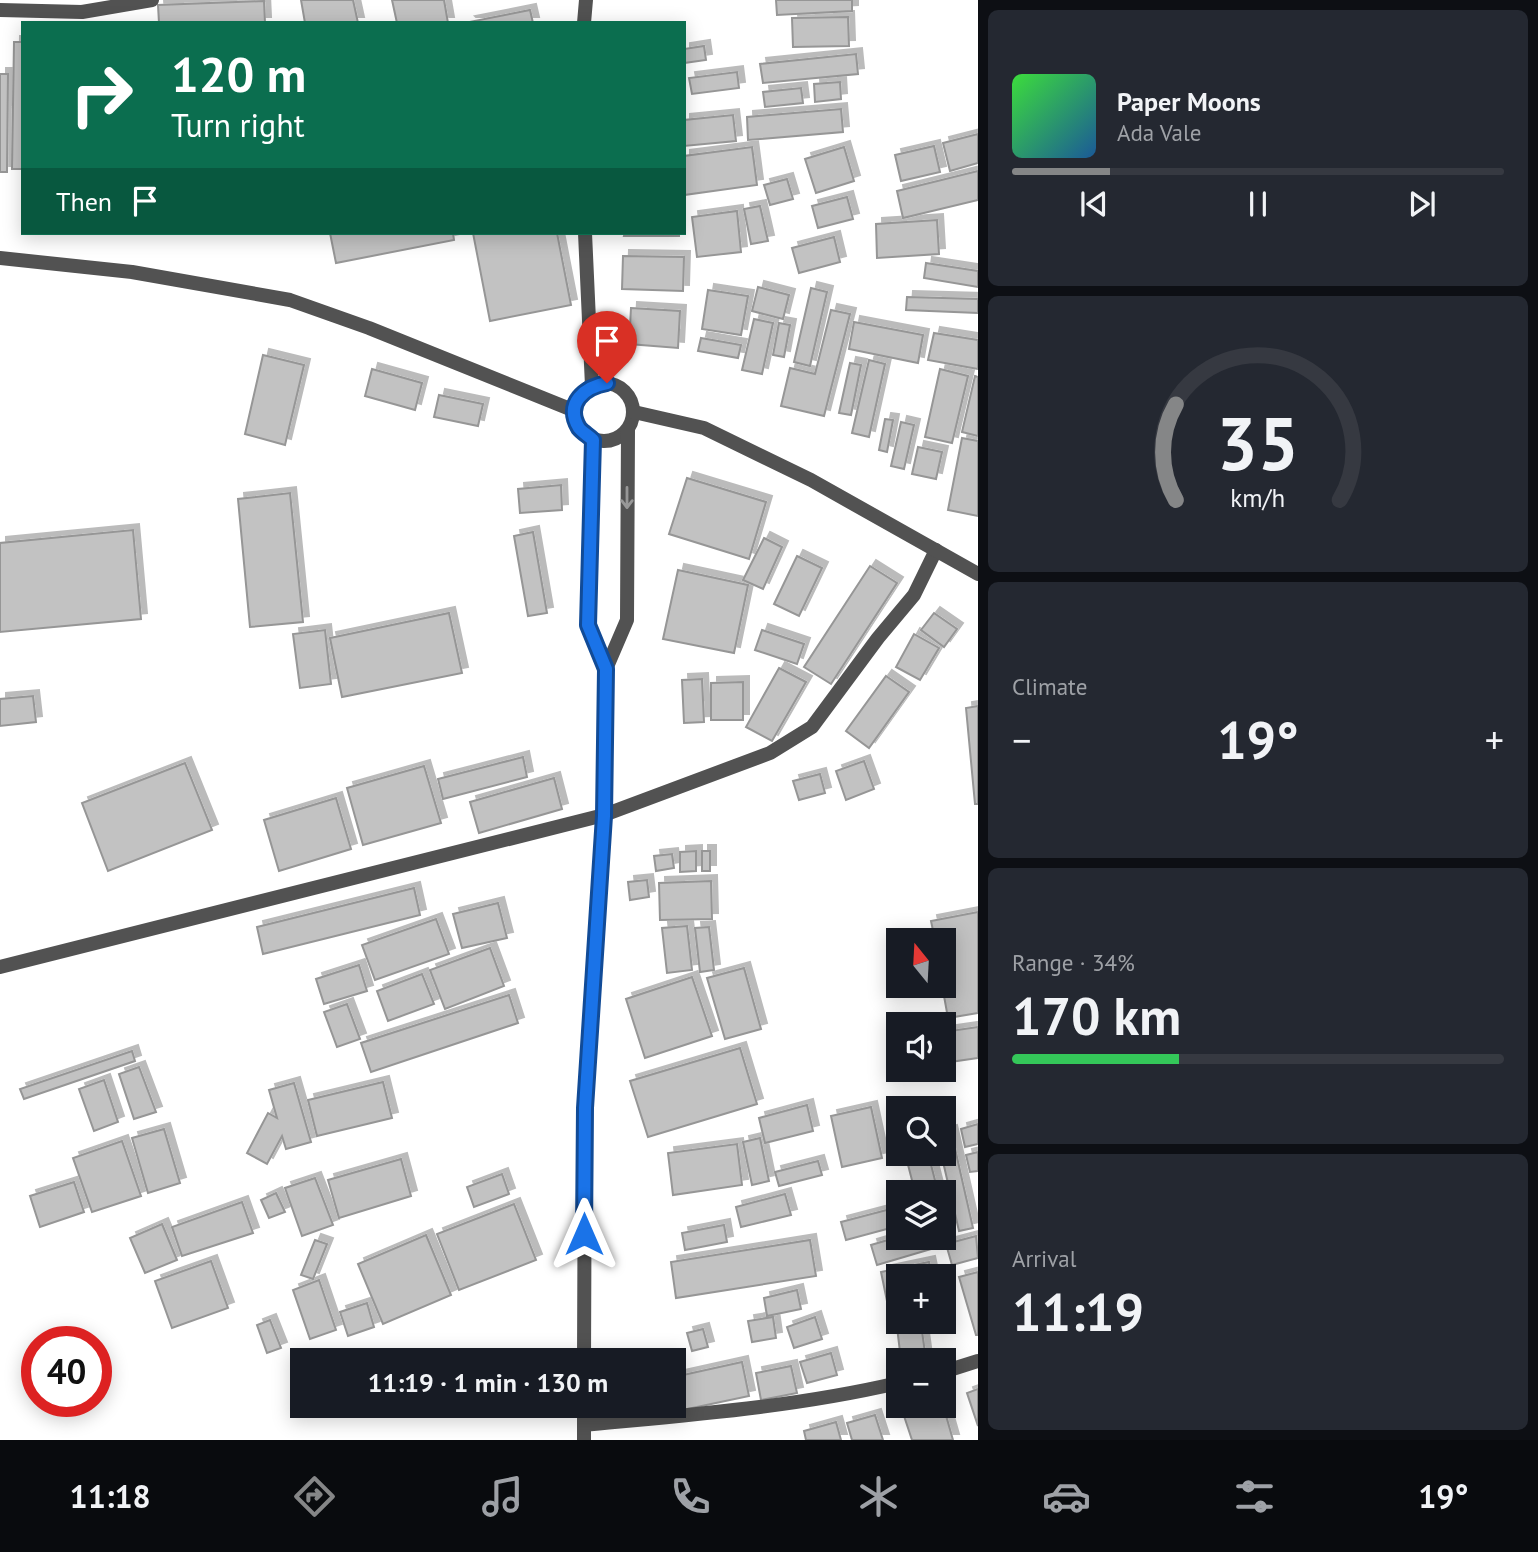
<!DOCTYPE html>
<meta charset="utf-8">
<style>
:root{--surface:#171b24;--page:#242831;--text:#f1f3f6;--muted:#9ea1a6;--line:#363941;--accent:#858687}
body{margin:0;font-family:"PT Sans",sans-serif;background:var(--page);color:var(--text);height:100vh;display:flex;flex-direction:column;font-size:26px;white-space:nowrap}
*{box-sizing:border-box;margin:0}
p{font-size:23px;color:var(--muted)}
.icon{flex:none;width:38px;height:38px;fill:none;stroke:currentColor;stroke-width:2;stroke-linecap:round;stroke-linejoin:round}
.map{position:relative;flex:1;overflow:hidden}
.details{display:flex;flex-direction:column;gap:10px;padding:10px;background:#0d0f14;width:560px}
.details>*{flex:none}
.banner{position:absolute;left:21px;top:21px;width:665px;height:214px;border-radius:0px;box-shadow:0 4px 18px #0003;background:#0b6e4f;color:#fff;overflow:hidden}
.needle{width:46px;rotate:342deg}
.fabs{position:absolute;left:886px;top:928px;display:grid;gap:14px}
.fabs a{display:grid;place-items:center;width:70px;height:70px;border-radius:0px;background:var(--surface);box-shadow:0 4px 18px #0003;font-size:35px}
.speed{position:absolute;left:21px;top:1326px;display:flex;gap:14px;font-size:35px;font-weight:700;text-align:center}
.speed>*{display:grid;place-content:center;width:91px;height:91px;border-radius:50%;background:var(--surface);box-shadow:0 4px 18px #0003;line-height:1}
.speed .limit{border:10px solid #d22;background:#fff;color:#111}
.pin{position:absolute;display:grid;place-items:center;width:60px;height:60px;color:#fff;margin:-72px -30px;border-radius:50% 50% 50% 0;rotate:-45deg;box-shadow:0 0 7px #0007}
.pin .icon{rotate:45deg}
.me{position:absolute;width:77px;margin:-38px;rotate:0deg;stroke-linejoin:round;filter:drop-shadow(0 0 5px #0008)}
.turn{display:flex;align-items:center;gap:24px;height:147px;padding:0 35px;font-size:32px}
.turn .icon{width:91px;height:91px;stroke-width:2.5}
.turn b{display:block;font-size:49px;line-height:60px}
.then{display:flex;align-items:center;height:66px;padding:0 35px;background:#0003;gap:14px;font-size:26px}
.big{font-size:52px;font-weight:700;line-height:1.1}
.details .tile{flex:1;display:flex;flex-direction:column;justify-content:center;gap:10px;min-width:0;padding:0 24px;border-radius:10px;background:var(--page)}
.details .dial{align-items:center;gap:0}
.dial svg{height:182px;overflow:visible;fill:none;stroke:var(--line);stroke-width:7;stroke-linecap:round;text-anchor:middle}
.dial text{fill:var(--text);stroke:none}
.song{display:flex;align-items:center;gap:21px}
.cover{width:84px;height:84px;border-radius:10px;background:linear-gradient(135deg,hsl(120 70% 55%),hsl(210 70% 35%))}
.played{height:7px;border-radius:4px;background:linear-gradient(90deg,var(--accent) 20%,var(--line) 20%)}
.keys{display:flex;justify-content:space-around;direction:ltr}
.heat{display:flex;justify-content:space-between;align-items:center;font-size:38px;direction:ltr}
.charge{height:10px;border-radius:5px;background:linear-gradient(90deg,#34c759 34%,var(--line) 0)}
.trip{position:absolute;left:290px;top:1348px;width:396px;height:70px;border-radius:0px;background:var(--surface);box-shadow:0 4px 18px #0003;font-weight:700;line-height:70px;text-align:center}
.dock{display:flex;height:112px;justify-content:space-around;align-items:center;background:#090b0e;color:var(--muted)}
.dock .icon{width:49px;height:49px}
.dock .selected{color:var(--accent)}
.dock b{font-size:32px;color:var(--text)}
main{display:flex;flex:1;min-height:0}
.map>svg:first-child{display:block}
.building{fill:#c2c2c2;stroke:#969696;stroke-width:2;filter:url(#shadow)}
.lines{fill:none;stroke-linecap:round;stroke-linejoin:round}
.minor{stroke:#525252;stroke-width:14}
.tertiary{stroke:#525252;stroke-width:14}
.oneway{stroke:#979797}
.route-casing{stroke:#114b97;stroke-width:18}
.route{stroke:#1a73e8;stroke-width:12}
</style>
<main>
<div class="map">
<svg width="978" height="1440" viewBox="0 0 978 1440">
<defs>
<filter id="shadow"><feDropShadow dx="6" dy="-6" stdDeviation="0" flood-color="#0004"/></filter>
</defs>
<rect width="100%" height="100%" fill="#fff"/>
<!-- building -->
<g class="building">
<polygon points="301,0 353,0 358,23 305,23"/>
<polygon points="392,0 444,0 448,23 397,23"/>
<polygon points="776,0 852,0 852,11 777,15"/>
<polygon points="264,1 265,23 159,23 158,5"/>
<polygon points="530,10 533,23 470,23 469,22"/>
<polygon points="848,17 849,46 793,47 792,18"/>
<polygon points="14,42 23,42 23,169 12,169"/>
<polygon points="704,46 706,60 684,63 684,49"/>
<polygon points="856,54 858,74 763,83 760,64"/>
<polygon points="737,72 739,88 692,94 689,78"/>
<polygon points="0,74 8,74 7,172 0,172"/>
<polygon points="840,82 841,99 815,102 814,84"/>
<polygon points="801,88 803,103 765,107 763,92"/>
<polygon points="841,109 843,132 748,140 747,117"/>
<polygon points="733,115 736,141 684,146 684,120"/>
<polygon points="978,134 978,163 950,171 943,143"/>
<polygon points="934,146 940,172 901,181 895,155"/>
<polygon points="752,147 757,185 684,195 684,156"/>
<polygon points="844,147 854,181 816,193 805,159"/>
<polygon points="978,171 978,200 903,218 897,191"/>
<polygon points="787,179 793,199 770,205 764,185"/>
<polygon points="847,197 853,219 818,228 812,206"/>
<polygon points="760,206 768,241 751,244 744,209"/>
<polygon points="737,211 741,252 697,257 692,217"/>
<polygon points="937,220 939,254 877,258 876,224"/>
<polygon points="330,233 453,233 454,240 336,263"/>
<polygon points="473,233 557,233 571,305 490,321"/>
<polygon points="625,233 679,233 679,236 624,236"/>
<polygon points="834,237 840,262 799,273 792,248"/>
<polygon points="623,256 684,257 683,291 622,289"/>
<polygon points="926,263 978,271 978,287 924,278"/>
<polygon points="758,287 789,295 783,319 752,311"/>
<polygon points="811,288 827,292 810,366 794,362"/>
<polygon points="708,290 748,296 741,335 702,329"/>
<polygon points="907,297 978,299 978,313 906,310"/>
<polygon points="631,308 680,311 678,348 629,344"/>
<polygon points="831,310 850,314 824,416 781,406 790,368 815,374"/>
<polygon points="754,319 773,323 762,374 742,370"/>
<polygon points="854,322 923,335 918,363 849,349"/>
<polygon points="779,323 790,325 784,357 773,355"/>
<polygon points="934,333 978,340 978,369 928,360"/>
<polygon points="701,338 741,345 738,358 698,351"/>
<polygon points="263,355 304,365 285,445 245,434"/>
<polygon points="869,360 885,364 869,437 852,433"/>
<polygon points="850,363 861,365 851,415 839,413"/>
<polygon points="372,369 422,383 415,410 365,396"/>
<polygon points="940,369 968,376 952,443 925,437"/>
<polygon points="975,376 978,377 978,436 962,432"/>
<polygon points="439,395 483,404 478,426 434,417"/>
<polygon points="885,419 893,420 887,452 879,450"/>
<polygon points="901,422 914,425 904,469 891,466"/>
<polygon points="962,438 978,441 978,516 948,510"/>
<polygon points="918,447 942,452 936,479 912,474"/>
<polygon points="687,478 766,502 749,559 669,534"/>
<polygon points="561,485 562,510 520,513 518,489"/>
<polygon points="290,493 303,622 250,627 238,499"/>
<polygon points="133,530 141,619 0,632 0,543"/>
<polygon points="533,532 547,613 528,616 514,536"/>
<polygon points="764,538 782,547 763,589 743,580"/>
<polygon points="797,556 822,568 799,616 774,604"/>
<polygon points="870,566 897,583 831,684 804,667"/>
<polygon points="678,570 748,585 734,653 663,639"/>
<polygon points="449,613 462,673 342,697 330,638"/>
<polygon points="934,613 957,629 944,647 921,630"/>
<polygon points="325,630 331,684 300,688 293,634"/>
<polygon points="762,630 804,644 797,664 755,650"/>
<polygon points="914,634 939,648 920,680 896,667"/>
<polygon points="779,668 806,682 772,741 746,727"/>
<polygon points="886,676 909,692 869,748 846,731"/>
<polygon points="702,679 704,722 684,723 682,680"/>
<polygon points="743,682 743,720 711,720 711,683"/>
<polygon points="33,696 36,722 0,726 0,699"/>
<polygon points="978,706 978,804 975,804 966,708"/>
<polygon points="523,757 527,777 443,799 438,779"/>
<polygon points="864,761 874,789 846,800 836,771"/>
<polygon points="185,763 212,830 108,871 82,803"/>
<polygon points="424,766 441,823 363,845 347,788"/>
<polygon points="820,774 825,793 799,800 793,781"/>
<polygon points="554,778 562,809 479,833 470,802"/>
<polygon points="336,798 351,849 279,871 264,820"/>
<polygon points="696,851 696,871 680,872 680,852"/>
<rect x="702" y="851" width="8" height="20"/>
<polygon points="672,854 674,868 656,871 654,856"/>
<polygon points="647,880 649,897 630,900 628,882"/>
<polygon points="711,881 712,919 660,920 659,883"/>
<polygon points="414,888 420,915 263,954 257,927"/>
<polygon points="498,903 507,938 462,948 453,914"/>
<polygon points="978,912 978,1013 948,1018 942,985 943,940 935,940 931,921"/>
<polygon points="436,919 449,954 375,980 362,945"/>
<polygon points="687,926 692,970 667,973 662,928"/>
<polygon points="709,927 714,970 700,972 695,928"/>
<polygon points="490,948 504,986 445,1009 430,970"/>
<polygon points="359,965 367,991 324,1004 316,979"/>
<polygon points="744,968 761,1029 725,1039 707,978"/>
<polygon points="422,974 434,1004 388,1021 377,991"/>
<polygon points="692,977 712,1036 645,1058 626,999"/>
<polygon points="509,995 518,1023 371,1072 361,1043"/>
<polygon points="347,1004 360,1039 337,1047 324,1012"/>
<polygon points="978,1027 978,1058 943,1063 943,1032"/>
<polygon points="740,1048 757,1104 648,1137 630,1081"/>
<polygon points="132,1051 135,1061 24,1099 20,1089"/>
<polygon points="139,1067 156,1112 134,1119 119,1074"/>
<polygon points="104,1080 118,1122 94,1131 79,1089"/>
<polygon points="383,1082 392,1118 317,1136 308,1100"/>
<polygon points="294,1083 311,1142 286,1149 282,1136 267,1164 247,1153 268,1113 277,1118 269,1090"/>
<polygon points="807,1105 813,1131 765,1143 759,1118"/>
<polygon points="871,1107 882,1158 842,1167 831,1116"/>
<polygon points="978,1124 978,1144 965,1147 961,1129"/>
<polygon points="164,1129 180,1183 148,1193 132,1138"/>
<polygon points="951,1131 973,1228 959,1231 941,1153 943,1153 943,1133"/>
<polygon points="760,1138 769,1181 752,1185 743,1142"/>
<polygon points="122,1141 141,1196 92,1212 73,1158"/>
<polygon points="737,1144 742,1185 673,1195 668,1153"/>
<polygon points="978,1152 978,1171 970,1172 966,1155"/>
<polygon points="905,1153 928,1153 938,1192 915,1192"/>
<polygon points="401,1159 411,1196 339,1218 328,1180"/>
<polygon points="818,1161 822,1175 779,1186 775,1172"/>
<polygon points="502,1174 509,1194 474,1207 467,1187"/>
<polygon points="315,1178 333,1225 302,1236 285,1188"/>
<polygon points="74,1182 84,1212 40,1227 30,1196"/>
<polygon points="276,1193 285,1212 269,1218 261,1200"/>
<polygon points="785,1194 791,1215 741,1227 736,1207"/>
<polygon points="242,1202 253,1233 182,1256 172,1227"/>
<polygon points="514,1204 536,1260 459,1290 437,1234"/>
<polygon points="898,1207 898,1226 846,1240 841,1222"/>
<polygon points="162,1224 177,1260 145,1273 130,1238"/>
<polygon points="724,1225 727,1242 685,1250 682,1233"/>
<polygon points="426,1235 451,1295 383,1324 358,1264"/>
<polygon points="976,1236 978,1258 952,1265 946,1244"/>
<polygon points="898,1237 928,1237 931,1249 877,1265 871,1245"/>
<polygon points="315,1240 327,1244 313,1279 301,1275"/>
<polygon points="810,1240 816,1276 676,1298 671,1262"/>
<polygon points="211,1261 228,1308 172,1328 155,1281"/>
<polygon points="929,1262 932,1276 898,1276 898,1299 887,1301 881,1272"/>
<polygon points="978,1272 978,1335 976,1335 959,1277"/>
<polygon points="319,1280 336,1330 310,1339 293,1290"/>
<polygon points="797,1290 801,1309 767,1316 764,1298"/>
<polygon points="367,1303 374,1327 348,1336 340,1312"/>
<polygon points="773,1317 776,1338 752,1342 748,1321"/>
<polygon points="815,1317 822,1339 794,1348 787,1327"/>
<polygon points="270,1320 281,1348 267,1353 257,1325"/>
<polygon points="921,1324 926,1360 901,1360 897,1327"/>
<polygon points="703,1329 708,1347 692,1351 687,1333"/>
<polygon points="831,1353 837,1375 807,1383 800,1362"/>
<polygon points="742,1362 749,1396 678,1411 674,1377"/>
<polygon points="791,1366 797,1393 761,1400 756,1373"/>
<polygon points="978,1389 978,1426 967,1393"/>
<polygon points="928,1405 943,1405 953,1440 912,1440 903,1413"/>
<polygon points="875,1415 883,1440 852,1440 847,1423"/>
<polygon points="836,1422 841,1440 806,1440 804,1431"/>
</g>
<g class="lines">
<!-- minor -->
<g class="minor">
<polyline points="0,10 82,12 152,0"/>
<polyline points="584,23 586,0"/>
<polyline points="585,233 592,386"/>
<polyline points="0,967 604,815 770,753 812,727 878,638 914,595 936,550"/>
<polyline points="943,1372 978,1361"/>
<path d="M 584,1425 C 689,1415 795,1407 898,1383"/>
</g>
<!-- tertiary -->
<g class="tertiary">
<polyline points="0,258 132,272 290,300 369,328 575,411"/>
<circle cx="604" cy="412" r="29"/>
<polyline points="634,412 704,428 811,480 978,574"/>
<polyline points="606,669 627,620 628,430"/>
<polyline points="584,1360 585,1108 604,815 606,669 588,625 593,440"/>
<polyline points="584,1440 584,1405"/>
</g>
</g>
<!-- one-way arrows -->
<defs><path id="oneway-shaft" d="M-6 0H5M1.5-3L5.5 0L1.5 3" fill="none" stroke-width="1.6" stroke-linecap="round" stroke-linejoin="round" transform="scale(1.75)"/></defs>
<use class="oneway" href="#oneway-shaft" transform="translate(627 498) rotate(90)"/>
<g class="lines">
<defs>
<path id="route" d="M 584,1234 L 585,1108 L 604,816 L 606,669 L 588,625 L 593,440 C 589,436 582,432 579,428 C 564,403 585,387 607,383"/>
</defs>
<!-- route casing -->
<use href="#route" class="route-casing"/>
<!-- route -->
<use href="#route" class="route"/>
</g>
</svg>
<div class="fabs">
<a><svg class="needle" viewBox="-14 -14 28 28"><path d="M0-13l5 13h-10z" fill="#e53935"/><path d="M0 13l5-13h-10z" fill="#9ea1a6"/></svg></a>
<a><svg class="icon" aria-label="sound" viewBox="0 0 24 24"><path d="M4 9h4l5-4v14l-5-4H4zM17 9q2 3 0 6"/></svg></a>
<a><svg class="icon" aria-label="search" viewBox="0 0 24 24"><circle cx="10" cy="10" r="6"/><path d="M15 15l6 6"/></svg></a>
<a><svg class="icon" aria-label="layers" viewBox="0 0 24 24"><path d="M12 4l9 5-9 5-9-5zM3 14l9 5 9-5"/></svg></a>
<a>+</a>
<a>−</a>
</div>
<div class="speed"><div class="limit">40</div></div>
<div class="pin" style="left:607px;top:383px;background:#d93025"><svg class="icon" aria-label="arrive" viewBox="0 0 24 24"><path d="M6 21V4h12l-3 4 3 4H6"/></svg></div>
<svg class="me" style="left:584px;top:1234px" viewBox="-20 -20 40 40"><path d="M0-17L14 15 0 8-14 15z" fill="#1a73e8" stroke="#fff" stroke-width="4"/></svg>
<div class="trip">11:19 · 1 min · 130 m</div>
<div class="banner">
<div class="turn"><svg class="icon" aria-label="right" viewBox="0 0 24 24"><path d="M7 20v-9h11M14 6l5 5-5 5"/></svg><div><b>120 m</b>Turn right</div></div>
<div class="then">Then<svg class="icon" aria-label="arrive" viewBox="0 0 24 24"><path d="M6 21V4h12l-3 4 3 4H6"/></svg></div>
</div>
</div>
<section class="details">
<div class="tile">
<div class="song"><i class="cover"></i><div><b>Paper Moons</b><p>Ada Vale</p></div></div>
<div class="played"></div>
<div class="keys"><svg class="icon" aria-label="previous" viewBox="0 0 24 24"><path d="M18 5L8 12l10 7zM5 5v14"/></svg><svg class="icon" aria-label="pause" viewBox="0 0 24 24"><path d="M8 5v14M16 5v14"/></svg><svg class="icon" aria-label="next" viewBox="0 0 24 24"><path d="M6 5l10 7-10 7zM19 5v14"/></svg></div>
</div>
<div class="tile dial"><svg viewBox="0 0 100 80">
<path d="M14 69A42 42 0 1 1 86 69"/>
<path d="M14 69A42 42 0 0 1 14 27" stroke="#858687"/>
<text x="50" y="56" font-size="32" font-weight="700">35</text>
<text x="50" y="72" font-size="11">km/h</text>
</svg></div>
<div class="tile"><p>Climate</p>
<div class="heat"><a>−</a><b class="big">19°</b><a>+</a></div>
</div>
<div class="tile"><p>Range · 34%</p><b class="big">170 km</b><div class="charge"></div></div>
<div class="tile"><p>Arrival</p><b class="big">11:19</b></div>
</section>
</main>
<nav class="dock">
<b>11:18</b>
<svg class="icon selected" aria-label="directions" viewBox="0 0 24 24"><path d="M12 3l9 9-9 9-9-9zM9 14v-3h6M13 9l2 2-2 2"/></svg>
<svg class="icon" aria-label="music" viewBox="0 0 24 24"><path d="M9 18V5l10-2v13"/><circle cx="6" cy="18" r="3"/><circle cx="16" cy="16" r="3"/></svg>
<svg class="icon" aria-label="phone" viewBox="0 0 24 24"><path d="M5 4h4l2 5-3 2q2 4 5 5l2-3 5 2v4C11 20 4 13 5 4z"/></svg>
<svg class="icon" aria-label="climate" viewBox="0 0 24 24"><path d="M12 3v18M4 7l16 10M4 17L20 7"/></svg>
<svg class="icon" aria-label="car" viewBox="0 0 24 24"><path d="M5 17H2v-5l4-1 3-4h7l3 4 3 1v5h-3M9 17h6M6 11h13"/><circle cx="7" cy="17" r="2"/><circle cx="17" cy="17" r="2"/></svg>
<svg class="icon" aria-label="filters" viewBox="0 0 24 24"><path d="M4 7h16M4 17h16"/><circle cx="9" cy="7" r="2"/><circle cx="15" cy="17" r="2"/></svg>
<b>19°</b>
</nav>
